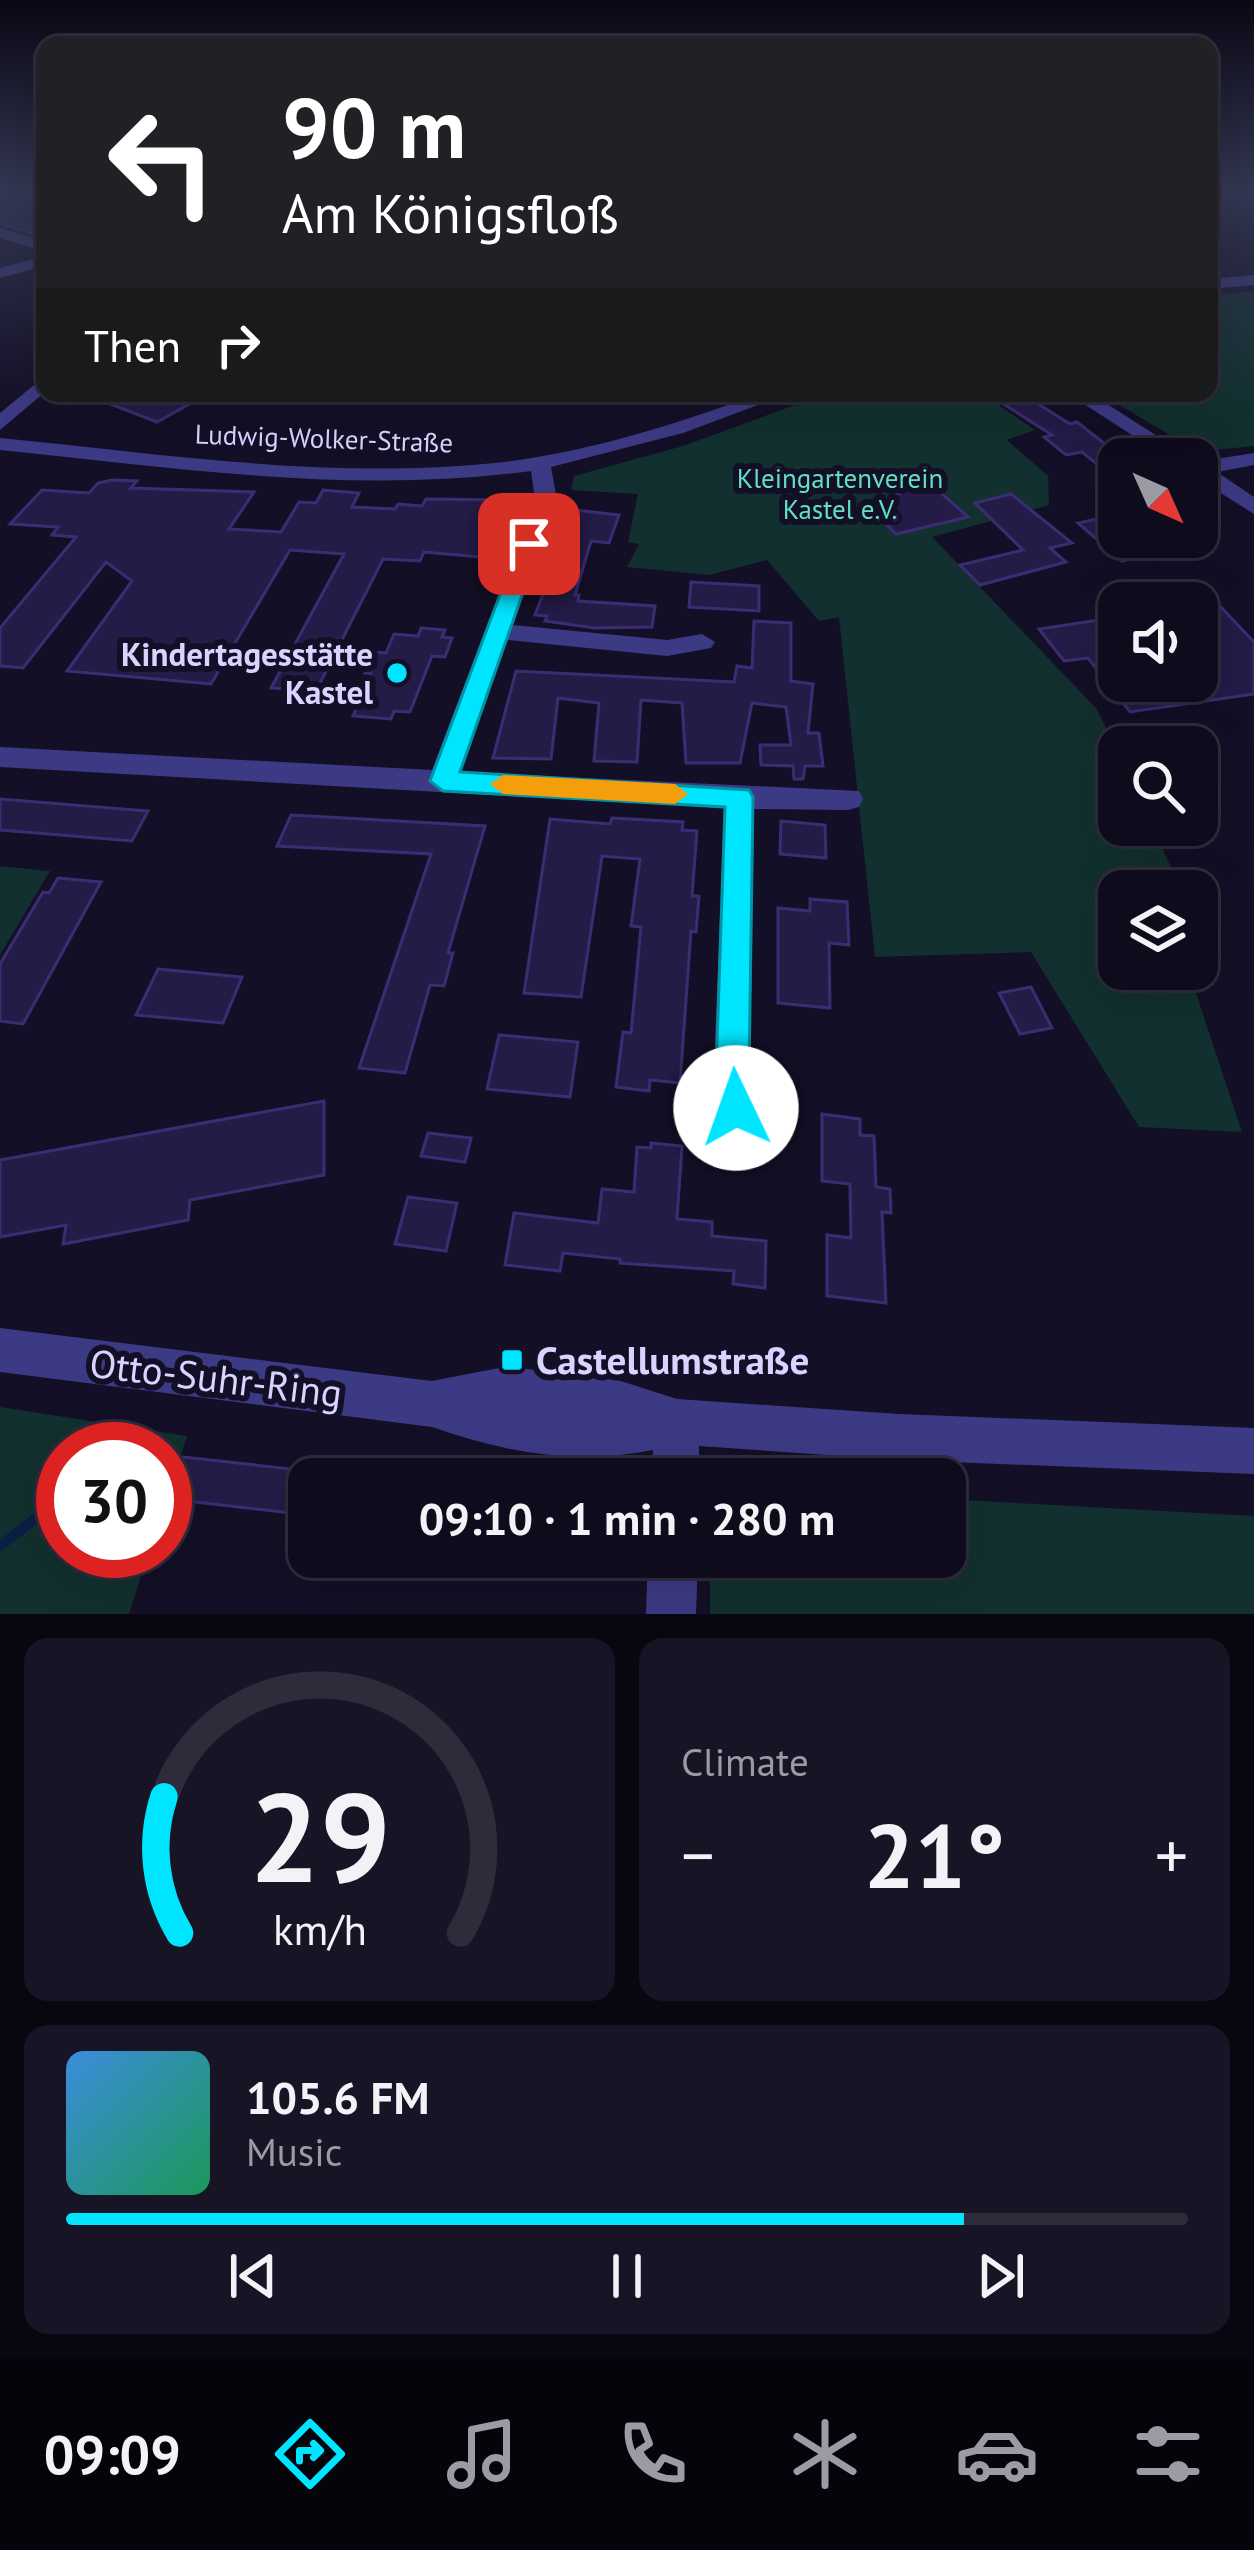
<!DOCTYPE html>
<meta charset="utf-8">
<style>
:root{--surface:#0e0b1c;--page:#171425;--text:#f1f3f6;--muted:#9b9ba3;--line:#2e2b3b;--accent:#00e5ff}
body{margin:0;font-family:"PT Sans",sans-serif;background:var(--page);color:var(--text);height:100vh;display:flex;flex-direction:column;font-size:45px;white-space:nowrap}
*{box-sizing:border-box;margin:0}
p{font-size:39px;color:var(--muted)}
.icon{flex:none;width:66px;height:66px;fill:none;stroke:currentColor;stroke-width:2;stroke-linecap:round;stroke-linejoin:round}
.map{position:relative;height:1614px;overflow:hidden}
.sheet{display:flex;flex-direction:column;gap:24px;padding:24px;background:#08060f;flex:1}
.sheet>*{flex:none}
.guide{position:absolute;left:36px;top:36px;width:1182px;height:366px;border-radius:24px;box-shadow:0 12px 48px #0002,0 0 0 3px var(--line);background:#202124;color:#fff;overflow:hidden}
.needle{width:78px;rotate:135deg}
.fabs{position:absolute;left:1098px;top:438px;display:grid;gap:24px}
.fabs a{display:grid;place-items:center;width:120px;height:120px;border-radius:24px;background:var(--surface);box-shadow:0 12px 48px #0002,0 0 0 3px var(--line);font-size:60px}
.speed{position:absolute;left:36px;top:1422px;display:flex;gap:24px;font-size:60px;font-weight:700;text-align:center}
.speed>*{display:grid;place-content:center;width:156px;height:156px;border-radius:50%;background:var(--surface);box-shadow:0 12px 48px #0002,0 0 0 3px var(--line);line-height:1}
.speed .limit{border:18px solid #d22;background:#fff;color:#111}
.pin{position:absolute;display:grid;place-items:center;width:102px;height:102px;color:#fff;margin:-51px;border-radius:24px;box-shadow:0 6px 18px #0006}
.me{position:absolute;width:132px;margin:-66px;rotate:357deg;stroke-linejoin:round;filter:drop-shadow(0 0 9px #0008)}
.turn{display:flex;align-items:center;gap:42px;height:252px;padding:0 48px;font-size:54px}
.turn .icon{width:156px;height:156px;stroke-width:2.5}
.turn b{display:block;font-size:84px;line-height:102px}
.then{display:flex;align-items:center;height:114px;padding:0 48px;background:#0003;gap:24px;font-size:45px}
.big{font-size:90px;font-weight:700;line-height:1.1}
.sheet .card{flex:1;display:flex;flex-direction:column;justify-content:center;gap:18px;min-width:0;padding:0 42px;border-radius:24px;background:var(--page)}
.sheet .dial{align-items:center;gap:0}
.dial svg{height:312px;overflow:visible;fill:none;stroke:var(--line);stroke-width:7;stroke-linecap:round;text-anchor:middle}
.dial text{fill:var(--text);stroke:none}
.song{display:flex;align-items:center;gap:36px}
.cover{width:144px;height:144px;border-radius:18px;background:linear-gradient(135deg,hsl(210 70% 55%),hsl(150 70% 35%))}
.played{height:12px;border-radius:6px;background:linear-gradient(90deg,var(--accent) 80%,var(--line) 80%)}
.keys{display:flex;justify-content:space-around;direction:ltr}
.heat{display:flex;justify-content:space-between;align-items:center;font-size:66px;direction:ltr}
.sheet .tiles{flex:1;display:grid;gap:24px;grid-template-columns:1fr 1fr}
.card:last-child{grid-column:span 2}
.trip{position:absolute;left:288px;top:1458px;width:678px;height:120px;border-radius:24px;background:var(--surface);box-shadow:0 12px 48px #0002,0 0 0 3px var(--line);font-weight:700;line-height:120px;text-align:center}
.tabs{display:flex;height:192px;justify-content:space-around;align-items:center;background:#06040b;color:var(--muted)}
.tabs .icon{width:84px;height:84px}
.tabs .selected{color:var(--accent)}
.tabs b{font-size:54px;color:var(--text)}
.map>svg:first-child{display:block}
.green{fill:#12302f}
.lines{fill:none;stroke-linecap:round;stroke-linejoin:round}
.stream{stroke:#0a1f44;stroke-width:10}
.building{fill:#241b47;stroke:#3b2d73;stroke-width:3}
.minor{fill:#3d3a85;fill-rule:evenodd}
.route{fill:#00e5ff;stroke:#0095a6;stroke-width:3}
.slow{fill:#f59e0b}
.poi-dot{fill:#00e5ff;stroke:#130f26;stroke-width:4.5}
.labels{text-anchor:middle;stroke-width:12;stroke-linejoin:round;paint-order:stroke}
.far-street-label{font-size:27px;fill:#d9d4ff;stroke:#130f26}
.far-park-label{font-size:27px;fill:#5fe0c0;stroke:#130f26}
.poi-label{font-size:33px;font-weight:bold;fill:#d9d4ff;stroke:#130f26;text-anchor:end}
.near-poi-label{font-size:39px;font-weight:bold;fill:#d9d4ff;stroke:#130f26;text-anchor:start}
.near-street-label{font-size:39px;fill:#d9d4ff;stroke:#130f26}
</style>
<div class="map">
<svg width="1254" height="1614" viewBox="0 0 1254 1614">
<rect width="100%" height="100%" fill="#130f26"/>
<!-- green -->
<g class="green">
<polygon points="1254,291 1254,446 1205,451 1190,447 1099,393 1209,393 1209,296"/>
<polygon points="828,393 981,393 1035,430 1007,440 1048,476 1049,505 932,537 1097,709 1119,756 1119,825 1151,825 1170,865 1170,891 1119,891 1119,969 1188,969 1242,1132 1139,1127 1031,952 875,957 839,617 819,621 767,560 709,575 627,567 639,544 628,542 638,494 571,490 574,476 683,446"/>
<polygon points="0,866 50,871 0,955"/>
<polygon points="0,1407 187,1436 165,1504 165,1449 63,1449 63,1551 149,1551 129,1614 0,1614"/>
<polygon points="945,1499 1254,1516 1254,1614 710,1614 710,1575 723,1557 945,1557"/>
</g>
<g class="lines">
<!-- stream -->
<polyline class="stream" points="0,1546 63,1497"/>
</g>
<!-- building -->
<g class="building">
<polygon points="0,189 15,196 33,191 45,200 45,237 0,224"/>
<polygon points="82,393 209,393 157,422"/>
<polygon points="1021,393 1070,424 1077,422 1119,455 1119,482 1082,452 1066,455 1044,437 1052,435 988,394"/>
<polygon points="112,480 137,481 131,488 254,492 229,529 281,532 299,502 316,503 323,490 359,493 352,507 395,509 398,504 422,506 426,499 504,500 480,557 424,552 420,561 383,559 316,691 271,688 344,554 290,550 211,684 67,671 132,581 106,562 23,668 0,666 0,628 76,537 52,535 58,527 10,524 42,490 89,493 98,483"/>
<polygon points="931,484 968,517 896,534 866,504"/>
<polygon points="1011,494 1072,543 1050,548 1066,562 980,585 960,565 1023,550 975,503"/>
<polygon points="575,510 619,515 609,543 591,541 575,595 579,595 578,601 655,606 652,627 595,628 545,621 547,616 535,615"/>
<polygon points="1119,514 1119,537 1134,537 1154,553 1122,561 1078,523"/>
<polygon points="691,582 759,586 759,611 689,607"/>
<polygon points="1217,603 1254,642 1254,694 1130,712 1088,658 1064,661 1039,629 1119,617 1119,690 1197,681 1197,606"/>
<polygon points="754,621 791,623 791,681 813,684 808,733 819,733 823,766 805,766 803,779 794,779 793,766 761,765 760,745 791,745 786,707 752,703 740,763 686,763 682,703 641,700 637,762 594,761 599,703 558,698 551,759 493,758 516,671 734,682 737,666 752,668"/>
<polygon points="421,628 445,630 442,637 452,638 445,657 432,656 410,712 394,711 391,719 353,716 371,673 365,673 374,652 386,653 394,634 418,636"/>
<polygon points="0,799 148,811 132,841 0,830"/>
<polygon points="291,815 485,826 448,953 453,953 444,986 430,985 405,1073 359,1068 431,854 277,846"/>
<polygon points="612,818 683,822 682,830 697,831 692,896 699,896 696,932 691,931 680,1083 650,1080 649,1091 616,1087 623,1032 631,1033 641,927 631,926 640,859 602,856 581,997 524,993 550,819 610,824"/>
<polygon points="781,821 825,825 826,858 780,854"/>
<polygon points="58,878 101,882 23,1024 0,1021 0,964 43,892 49,893"/>
<polygon points="810,899 847,902 849,945 829,943 830,1008 778,1003 778,908 810,911"/>
<polygon points="158,969 242,977 223,1023 136,1015"/>
<polygon points="1031,987 1052,1028 1020,1034 999,993"/>
<polygon points="499,1035 578,1042 570,1097 487,1089"/>
<polygon points="324,1101 324,1175 190,1200 188,1220 63,1244 66,1225 0,1237 0,1160"/>
<polygon points="822,1114 860,1119 860,1135 874,1136 876,1187 890,1189 891,1213 882,1212 886,1303 827,1296 827,1235 851,1238 850,1184 822,1181"/>
<polygon points="428,1133 471,1138 465,1162 421,1156"/>
<polygon points="651,1143 682,1146 677,1219 712,1222 712,1236 766,1241 765,1288 733,1284 734,1271 620,1263 620,1259 563,1253 560,1271 505,1265 514,1213 598,1223 602,1189 634,1192 637,1147 651,1148"/>
<polygon points="408,1197 457,1203 446,1251 395,1244"/>
<polygon points="183,1457 309,1471 309,1515 169,1499"/>
</g>
<g class="lines">
<!-- minor -->
<g class="minor">
<polygon points="0,228 45,242 45,252 0,238"/>
<polygon points="45,256 45,266 0,278 0,268"/>
<polygon points="1254,275 1254,285 1209,289 1209,279"/>
<polygon points="45,376 45,392 0,430 0,413"/>
<path d="M 762,393 L 790,393 L 683,433 L 551,467 L 557,500 L 513,625 L 667,640 L 702,634 L 715,642 L 711,648 L 667,656 L 507,640 L 461,772 L 859,791 L 863,799 L 859,807 L 848,810 L 754,809 L 750,1073 L 755,1108 L 768,1141 L 763,1154 L 749,1159 L 735,1154 L 717,1108 L 714,1073 L 724,808 L 0,767 L 0,747 L 432,770 L 535,500 L 531,471 C 354,495 176,468 0,450 L 0,438 C 164,454 330,480 495,463 C 587,453 676,424 762,393 Z"/>
<polygon points="1067,393 1090,393 1193,459 1169,459"/>
<polygon points="1254,453 1254,465 1217,472 1254,497 1254,514 1197,478 1197,462"/>
<path d="M 0,1328 L 432,1381 L 504,1367 L 605,1376 L 677,1399 L 899,1414 L 1254,1428 L 1254,1474 L 899,1460 L 699,1446 L 699,1479 L 651,1479 L 653,1450 C 575,1465 506,1453 432,1427 L 0,1372 Z"/>
<polygon points="648,1557 698,1557 696,1614 646,1614"/>
</g>
</g>
<!-- sky -->
<linearGradient id="sky" x2="0" y2="1"><stop stop-color="#0a0815"/><stop offset="0.46" stop-color="#333752"/><stop offset="1" stop-color="#333752" stop-opacity="0"/></linearGradient>
<rect width="1254" height="415" fill="url(#sky)"/>
<!-- route -->
<polygon class="route" points="529,537 540,544 460,772 749,790 753,797 749,1073 753,1108 748,1119 736,1124 724,1119 716,1073 725,807 443,791 430,781 519,544"/>
<!-- slow -->
<polygon class="slow" points="503,775 675,784 688,794 675,804 503,794 490,784"/>
<!-- markers -->
<g class="poi-dot">
<circle cx="397" cy="673" r="12"/>
<rect x="500" y="1348" width="24" height="24" rx="6"/>
</g>
<g class="labels">
<!-- far-street labels -->
<g class="far-street-label">
<text transform="translate(324 439) rotate(2)" y="9">Ludwig-Wolker-Straße</text>
</g>
<!-- far-park labels -->
<g class="far-park-label">
<text x="840" y="488">Kleingartenverein<tspan x="840" dy="31">Kastel e.V.</tspan></text>
</g>
<!-- poi labels -->
<g class="poi-label">
<text x="373" y="666">Kindertagesstätte<tspan x="373" dy="38">Kastel</tspan></text>
</g>
<!-- near-poi labels -->
<g class="near-poi-label">
<text x="536" y="1374">Castellumstraße</text>
</g>
<!-- near-street labels -->
<g class="near-street-label">
<text transform="translate(216 1378) rotate(7)" y="14">Otto-Suhr-Ring</text>
</g>
</g>
</svg>
<div class="fabs">
<a><svg class="needle" viewBox="-14 -14 28 28"><path d="M0-13l5 13h-10z" fill="#e53935"/><path d="M0 13l5-13h-10z" fill="#9b9ba3"/></svg></a>
<a><svg class="icon" aria-label="sound" viewBox="0 0 24 24"><path d="M4 9h4l5-4v14l-5-4H4zM17 9q2 3 0 6"/></svg></a>
<a><svg class="icon" aria-label="search" viewBox="0 0 24 24"><circle cx="10" cy="10" r="6"/><path d="M15 15l6 6"/></svg></a>
<a><svg class="icon" aria-label="layers" viewBox="0 0 24 24"><path d="M12 4l9 5-9 5-9-5zM3 14l9 5 9-5"/></svg></a>
</div>
<div class="speed"><div class="limit">30</div></div>
<div class="pin" style="left:529px;top:544px;background:#d93025"><svg class="icon" aria-label="arrive" viewBox="0 0 24 24"><path d="M6 21V4h12l-3 4 3 4H6"/></svg></div>
<svg class="me" style="left:736px;top:1108px" viewBox="-20 -20 40 40"><circle r="19" fill="#fff"/><path d="M0-13L10 11 0 6-10 11z" fill="#00e5ff"/></svg>
<div class="trip">09:10 · 1 min · 280 m</div>
<div class="guide">
<div class="turn"><svg class="icon" aria-label="left" viewBox="0 0 24 24"><path d="M17 20v-9H6M10 6l-5 5 5 5"/></svg><div><b>90 m</b>Am Königsfloß</div></div>
<div class="then">Then<svg class="icon" aria-label="right" viewBox="0 0 24 24"><path d="M7 20v-9h11M14 6l5 5-5 5"/></svg></div>
</div>
</div>
<section class="sheet">
<div class="tiles">
<div class="card dial"><svg viewBox="0 0 100 80">
<path d="M14 69A42 42 0 1 1 86 69"/>
<path d="M14 69A42 42 0 0 1 10 34" stroke="#00e5ff"/>
<text x="50" y="56" font-size="32" font-weight="700">29</text>
<text x="50" y="72" font-size="11">km/h</text>
</svg></div>
<div class="card"><p>Climate</p>
<div class="heat"><a>−</a><b class="big">21°</b><a>+</a></div>
</div>
<div class="card">
<div class="song"><i class="cover"></i><div><b>105.6 FM</b><p>Music</p></div></div>
<div class="played"></div>
<div class="keys"><svg class="icon" aria-label="previous" viewBox="0 0 24 24"><path d="M18 5L8 12l10 7zM5 5v14"/></svg><svg class="icon" aria-label="pause" viewBox="0 0 24 24"><path d="M8 5v14M16 5v14"/></svg><svg class="icon" aria-label="next" viewBox="0 0 24 24"><path d="M6 5l10 7-10 7zM19 5v14"/></svg></div>
</div>
</div>
</section>
<nav class="tabs">
<b>09:09</b>
<svg class="icon selected" aria-label="directions" viewBox="0 0 24 24"><path d="M12 3l9 9-9 9-9-9zM9 14v-3h6M13 9l2 2-2 2"/></svg>
<svg class="icon" aria-label="music" viewBox="0 0 24 24"><path d="M9 18V5l10-2v13"/><circle cx="6" cy="18" r="3"/><circle cx="16" cy="16" r="3"/></svg>
<svg class="icon" aria-label="phone" viewBox="0 0 24 24"><path d="M5 4h4l2 5-3 2q2 4 5 5l2-3 5 2v4C11 20 4 13 5 4z"/></svg>
<svg class="icon" aria-label="climate" viewBox="0 0 24 24"><path d="M12 3v18M4 7l16 10M4 17L20 7"/></svg>
<svg class="icon" aria-label="car" viewBox="0 0 24 24"><path d="M5 17H2v-5l4-1 3-4h7l3 4 3 1v5h-3M9 17h6M6 11h13"/><circle cx="7" cy="17" r="2"/><circle cx="17" cy="17" r="2"/></svg>
<svg class="icon" aria-label="filters" viewBox="0 0 24 24"><path d="M4 7h16M4 17h16"/><circle cx="9" cy="7" r="2"/><circle cx="15" cy="17" r="2"/></svg>
</nav>
